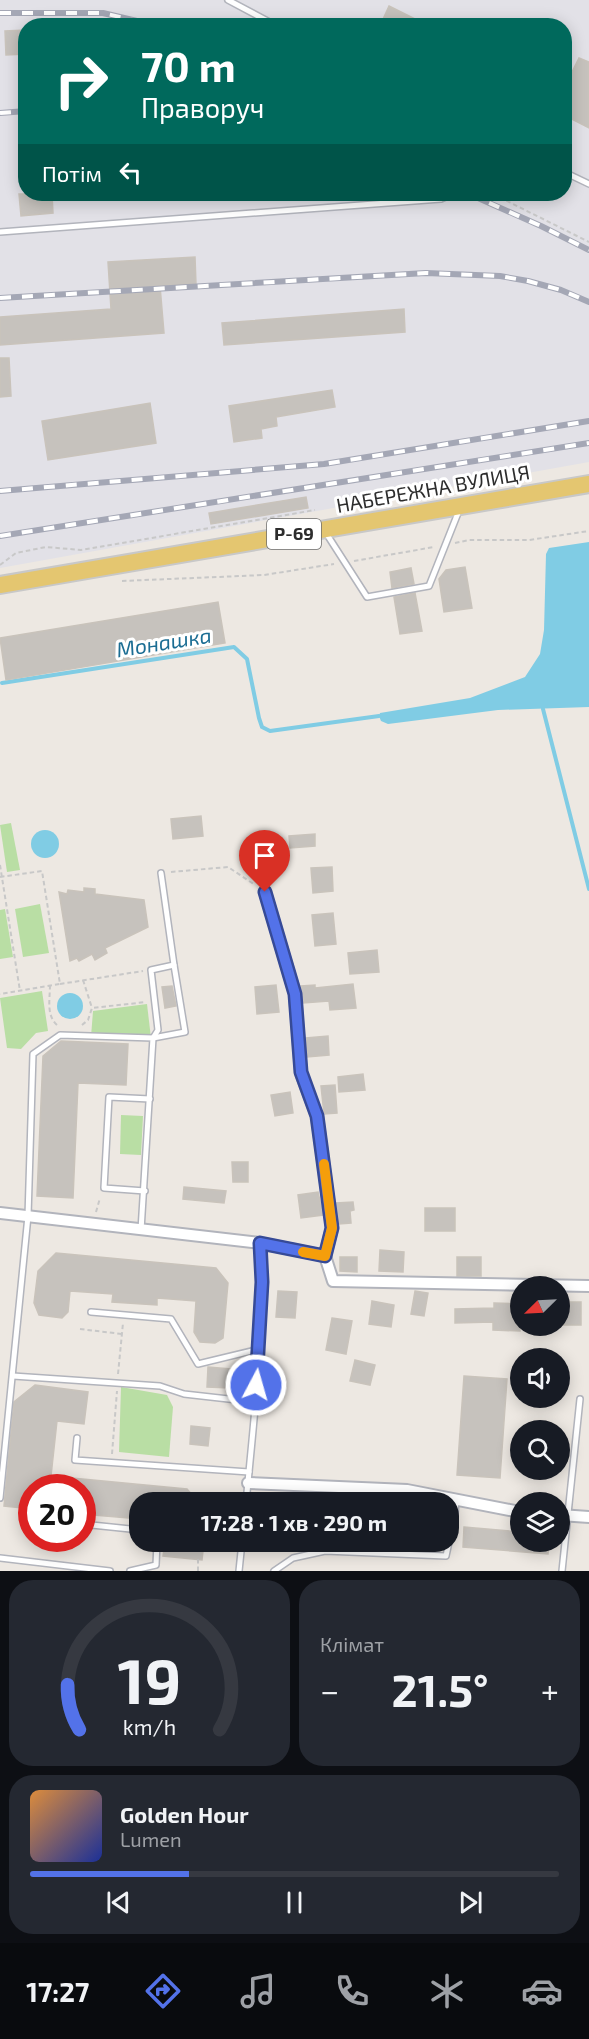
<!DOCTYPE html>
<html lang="uk">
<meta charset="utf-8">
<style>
:root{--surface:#171b24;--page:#242831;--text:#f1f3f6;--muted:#9ea1a6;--line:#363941;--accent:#5372e9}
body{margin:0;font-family:"Exo 2",sans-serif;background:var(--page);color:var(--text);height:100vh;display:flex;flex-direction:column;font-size:22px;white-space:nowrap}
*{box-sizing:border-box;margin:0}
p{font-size:20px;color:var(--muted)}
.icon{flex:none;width:33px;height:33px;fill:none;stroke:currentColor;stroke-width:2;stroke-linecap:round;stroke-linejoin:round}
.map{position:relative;height:1571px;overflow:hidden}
.drawer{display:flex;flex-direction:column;gap:9px;padding:9px;background:#0d0f14;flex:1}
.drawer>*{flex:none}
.banner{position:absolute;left:18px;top:18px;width:554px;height:183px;border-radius:24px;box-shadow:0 3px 15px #0003;background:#00695c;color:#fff;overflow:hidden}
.needle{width:39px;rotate:246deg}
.controls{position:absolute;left:510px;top:1276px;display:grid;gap:12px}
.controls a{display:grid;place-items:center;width:60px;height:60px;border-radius:50%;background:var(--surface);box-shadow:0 3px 15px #0003;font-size:30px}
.speed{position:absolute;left:18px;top:1474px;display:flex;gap:12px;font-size:30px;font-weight:700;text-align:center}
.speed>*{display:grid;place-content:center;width:78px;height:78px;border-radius:50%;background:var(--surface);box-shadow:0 3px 15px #0003;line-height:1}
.speed .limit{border:9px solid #d22;background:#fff;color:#111}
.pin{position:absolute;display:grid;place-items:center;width:51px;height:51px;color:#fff;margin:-62px -26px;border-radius:50% 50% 50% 0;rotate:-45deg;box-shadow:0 0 6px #0007}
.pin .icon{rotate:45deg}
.me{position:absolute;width:66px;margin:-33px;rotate:6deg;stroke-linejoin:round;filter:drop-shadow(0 0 4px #0008)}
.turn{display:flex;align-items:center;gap:21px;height:126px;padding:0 24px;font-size:27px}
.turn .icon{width:78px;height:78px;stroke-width:2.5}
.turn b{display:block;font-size:42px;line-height:51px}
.then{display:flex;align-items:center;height:57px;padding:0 24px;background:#0003;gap:12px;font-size:22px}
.big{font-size:45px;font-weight:700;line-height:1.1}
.drawer .card{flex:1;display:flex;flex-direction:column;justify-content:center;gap:9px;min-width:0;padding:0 21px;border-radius:24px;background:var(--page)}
.drawer .dial{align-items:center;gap:0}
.dial svg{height:156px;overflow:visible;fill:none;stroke:var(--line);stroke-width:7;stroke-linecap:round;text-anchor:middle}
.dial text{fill:var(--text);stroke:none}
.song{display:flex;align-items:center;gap:18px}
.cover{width:72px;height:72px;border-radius:9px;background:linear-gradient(135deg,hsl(30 70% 55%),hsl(230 70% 35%))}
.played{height:6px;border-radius:3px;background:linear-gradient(90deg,var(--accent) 30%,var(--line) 30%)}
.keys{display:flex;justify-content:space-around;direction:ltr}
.heat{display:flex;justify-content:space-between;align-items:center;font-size:33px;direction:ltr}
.drawer .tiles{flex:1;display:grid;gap:9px;grid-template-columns:1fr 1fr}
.card:last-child{grid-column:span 2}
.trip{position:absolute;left:129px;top:1492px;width:330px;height:60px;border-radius:24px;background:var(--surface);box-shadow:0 3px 15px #0003;font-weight:700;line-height:60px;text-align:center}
.tabs{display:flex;height:96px;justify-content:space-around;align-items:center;background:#090b0e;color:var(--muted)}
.tabs .icon{width:42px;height:42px}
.tabs .selected{color:var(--accent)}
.tabs b{font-size:27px;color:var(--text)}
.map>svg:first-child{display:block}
.industrial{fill:#e2e1e7;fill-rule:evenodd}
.green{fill:#b9dea4}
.water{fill:#80cce4}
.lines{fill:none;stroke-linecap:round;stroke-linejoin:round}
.stream{stroke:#80cce4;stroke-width:4}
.building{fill:#c6c2bd;stroke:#c9c3bb;stroke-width:1.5}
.lane-casing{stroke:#b2b4bc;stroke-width:8}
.street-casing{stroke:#b2b4bc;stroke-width:14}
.primary-casing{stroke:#c8c8c8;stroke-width:20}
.path{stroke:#c8c8c8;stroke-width:2;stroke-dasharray:4.5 3;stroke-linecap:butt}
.lane{stroke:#fff;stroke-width:5}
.street{stroke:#fff;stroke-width:10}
.primary{stroke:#e4c670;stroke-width:16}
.rail-casing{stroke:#a4a7b5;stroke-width:6}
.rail{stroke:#fff;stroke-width:4;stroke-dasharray:11;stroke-linecap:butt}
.route-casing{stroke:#364a97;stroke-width:15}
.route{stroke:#5372e9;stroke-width:10}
.slow{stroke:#f59e0b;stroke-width:10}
.labels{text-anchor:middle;stroke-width:6;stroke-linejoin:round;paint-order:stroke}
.shield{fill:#fff;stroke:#6c6c6c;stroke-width:1.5}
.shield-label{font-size:18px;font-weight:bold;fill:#2d2d2d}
.street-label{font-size:20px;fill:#2d2d2d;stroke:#fff}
.water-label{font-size:21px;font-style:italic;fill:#1b6d93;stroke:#fff}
</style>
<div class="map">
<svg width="589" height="1571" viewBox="0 0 589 1571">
<rect width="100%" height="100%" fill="#ede8e2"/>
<!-- industrial -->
<path class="industrial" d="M 0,0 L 589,0 L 589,462 L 0,568 ZM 26,26 L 564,26 L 564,194 L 26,194 Z"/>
<!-- green -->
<g class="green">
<polygon points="11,823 20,870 7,872 0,825"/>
<polygon points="40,904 49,953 23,957 15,909"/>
<polygon points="5,909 13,957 0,959 0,910"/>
<polygon points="42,991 48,1031 36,1033 21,1049 7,1048 0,998"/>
<polygon points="147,1004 151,1038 91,1037 93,1011"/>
<polygon points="121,1115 143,1116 141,1155 120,1154"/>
<polygon points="121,1387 167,1395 173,1407 169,1457 119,1452"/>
</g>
<!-- water -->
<g class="water">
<polygon points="589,542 589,707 498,710 388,724 381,721 379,716 380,713 470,698 525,677 540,654 544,630 546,554 549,548"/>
<circle cx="45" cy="844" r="14"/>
<circle cx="70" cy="1006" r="13"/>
</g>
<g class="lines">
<!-- stream -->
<g class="stream">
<polyline points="2,683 234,647 247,659 259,718 262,727 270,731 379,716"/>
<polyline points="543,709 589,889"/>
</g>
</g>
<!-- building -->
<g class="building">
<polygon points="389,6 429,26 380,26"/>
<polygon points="26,30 26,54 6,55 5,31"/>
<polygon points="579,58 589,62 589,128 564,115 564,88"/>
<polygon points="19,194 52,194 53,213 21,216"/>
<polygon points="195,257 196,284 160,286 164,333 0,345 0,317 111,309 108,262"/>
<polygon points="404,309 405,332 224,345 222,323"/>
<polygon points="0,358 9,358 11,396 0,397"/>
<polygon points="332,390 335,407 276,417 277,426 261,429 262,438 234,442 229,406"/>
<polygon points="150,403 156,443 48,460 42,421"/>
<polygon points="306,497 308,508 211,524 209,513"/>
<polygon points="465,567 472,608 444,612 439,579 446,570"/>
<polygon points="411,568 414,584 392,588 390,572"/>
<polygon points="415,593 422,631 400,634 394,597"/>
<polygon points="218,602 225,643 6,680 0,638"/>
<polygon points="201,816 203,836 173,839 171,819"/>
<polygon points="315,834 315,846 290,848 289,836"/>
<polygon points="332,867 333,891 313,893 311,868"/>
<polygon points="84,888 95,889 95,894 144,900 148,927 105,948 107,953 95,960 92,954 79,961 77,958 70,961 59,892 67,894 68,890 84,892"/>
<polygon points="333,913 336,944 315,946 312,915"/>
<polygon points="377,950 379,972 350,974 348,953"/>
<polygon points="353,984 356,1008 330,1010 329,1001 303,1003 301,986 315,985 315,988"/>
<polygon points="276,985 279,1012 257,1014 255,987"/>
<polygon points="172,986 176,1006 165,1008 162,987"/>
<polygon points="328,1036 329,1055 307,1057 306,1038"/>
<polygon points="61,1041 128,1044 126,1085 78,1083 73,1198 37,1196 43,1056"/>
<polygon points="363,1074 365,1090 339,1092 338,1077"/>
<polygon points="335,1085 337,1113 324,1114 321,1086"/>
<polygon points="290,1092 293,1113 275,1116 271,1095"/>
<polygon points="232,1162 248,1162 248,1182 233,1182"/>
<polygon points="184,1187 226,1191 224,1203 183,1199"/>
<polygon points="318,1192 323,1215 301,1218 298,1195"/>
<polygon points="353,1202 354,1210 350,1211 351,1223 339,1224 336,1203"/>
<rect x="425" y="1208" width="30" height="23"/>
<polygon points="380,1250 404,1252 403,1272 379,1271"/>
<polygon points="56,1253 216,1268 228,1283 223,1338 215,1343 200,1342 194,1332 196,1301 157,1298 157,1305 112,1302 113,1294 70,1291 68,1312 62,1318 39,1315 34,1303 38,1271"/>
<polygon points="340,1257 357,1257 357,1272 340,1271"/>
<rect x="457" y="1257" width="24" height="19"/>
<polygon points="278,1291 297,1292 295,1318 276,1317"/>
<polygon points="415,1291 428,1293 424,1316 411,1314"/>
<polygon points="372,1301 394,1305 391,1327 369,1324"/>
<rect x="560" y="1302" width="21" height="23"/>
<polygon points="494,1303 520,1304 520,1331 493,1330 493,1322 455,1323 455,1309 494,1308"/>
<polygon points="332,1318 352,1321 346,1354 326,1350"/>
<polygon points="355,1360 375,1365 370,1385 350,1381"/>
<polygon points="208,1367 231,1369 230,1388 207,1387"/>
<polygon points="464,1376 507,1379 500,1478 457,1475"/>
<polygon points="35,1385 88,1392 84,1424 57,1421 51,1476 187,1489 199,1503 140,1503 140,1519 82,1514 82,1488 32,1488 32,1509 4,1506 14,1402"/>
<polygon points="191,1426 210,1428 208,1446 190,1444"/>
<polygon points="464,1527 520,1532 520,1542 549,1542 548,1554 463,1547"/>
<polygon points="165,1542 204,1542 202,1560 163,1556"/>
</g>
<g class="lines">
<defs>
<g id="lane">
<polyline points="228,0 277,26"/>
<polyline points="564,172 589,184"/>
<polyline points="0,232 441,199 452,194"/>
<polyline points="326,533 367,597 429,586 460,508"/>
<polyline points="153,1038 158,1030 151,970 174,965 161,873"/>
<polyline points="153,1038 185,1032 174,965"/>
<polyline points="145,1191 104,1188 109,1097 150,1099"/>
<polyline points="91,1312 171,1319 198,1364 260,1349"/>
<polyline points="13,1376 160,1386 184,1394 255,1402"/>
<polyline points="77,1438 75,1460 249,1472"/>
<polyline points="0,1498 28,1216 33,1054 60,1035 153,1038 141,1230"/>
<path d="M 246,1503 C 254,1417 265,1330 260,1243"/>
<polyline points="82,1524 140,1530"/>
<polyline points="0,1558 110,1571"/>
<polyline points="130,1571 156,1565 157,1542"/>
<polyline points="239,1571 242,1542"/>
<polyline points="274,1571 293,1558 325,1551 446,1556 455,1514 456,1500"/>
<polyline points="562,1571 580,1399"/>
</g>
<g id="street">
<polyline points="0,1213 260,1243 325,1256 332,1228 317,1116 301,1073 295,994 265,892"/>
<polyline points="325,1256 333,1281 589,1286"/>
<polyline points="248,1483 407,1490 520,1512"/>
<polyline points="560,1515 589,1517"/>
</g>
<polyline id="primary" points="0,585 589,484"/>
</defs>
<!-- lane casing -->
<use href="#lane" class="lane-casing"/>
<!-- street casing -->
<use href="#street" class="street-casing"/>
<!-- primary casing -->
<use href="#primary" class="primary-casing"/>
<!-- path -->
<g class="path">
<polyline points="493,194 589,242"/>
<polyline points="455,543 469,540 529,540 589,531"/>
<polyline points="354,561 434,547"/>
<polyline points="0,565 16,553 46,547 81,550 315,510"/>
<polyline points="122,581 264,575 334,564"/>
<polyline points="0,865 20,991"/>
<polyline points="171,872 228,867 255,885"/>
<polyline points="0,877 42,871 60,984 0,994"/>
<polyline points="83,980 92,1008"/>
<polyline points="60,984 143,971"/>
<path d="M 50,985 C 50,999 46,1015 57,1025"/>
<polyline points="82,1025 88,1020 92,1008 146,1002"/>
<polyline points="96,1212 100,1198"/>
<polyline points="80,1329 122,1334"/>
<polyline points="118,1374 123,1323"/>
<polyline points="112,1454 117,1391"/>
<polyline points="41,1540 48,1539"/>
<polyline points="198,1571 198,1559"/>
</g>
<!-- lane -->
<use href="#lane" class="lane"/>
<!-- street -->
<use href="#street" class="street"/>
<!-- primary -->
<use href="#primary" class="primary"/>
<defs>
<g id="rail">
<polyline points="0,13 103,13 158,26"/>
<polyline points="0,113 26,111"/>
<polyline points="469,194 541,226 589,250"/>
<polyline points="0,298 426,273 500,276 528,281 561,290 589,302"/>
<polyline points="0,491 324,464 589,421"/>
<polyline points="0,536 589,443"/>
</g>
</defs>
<!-- rail casing -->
<use href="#rail" class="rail-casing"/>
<!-- rail -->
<use href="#rail" class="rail"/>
</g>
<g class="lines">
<defs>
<polyline id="route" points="256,1385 262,1282 260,1243 325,1256 332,1228 317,1116 301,1072 295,994 265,892"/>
</defs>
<!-- route casing -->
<use href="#route" class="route-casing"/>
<!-- route -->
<use href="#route" class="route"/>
<!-- slow -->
<polyline class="slow" points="303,1252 325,1256 332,1228 324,1164"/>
</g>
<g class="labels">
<!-- shield labels -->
<rect class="shield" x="267" y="519" width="54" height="30" rx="4.5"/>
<g class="shield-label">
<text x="294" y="540">Р-69</text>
</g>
<!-- street labels -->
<g class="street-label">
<text transform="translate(433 489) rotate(-10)" y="7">НАБЕРЕЖНА ВУЛИЦЯ</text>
</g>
<!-- water labels -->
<g class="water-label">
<text transform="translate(164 643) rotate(-9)" y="7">Монашка</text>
</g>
</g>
</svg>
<div class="controls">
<a><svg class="needle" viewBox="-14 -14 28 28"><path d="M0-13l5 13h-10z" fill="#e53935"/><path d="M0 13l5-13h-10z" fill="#9ea1a6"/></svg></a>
<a><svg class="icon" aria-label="sound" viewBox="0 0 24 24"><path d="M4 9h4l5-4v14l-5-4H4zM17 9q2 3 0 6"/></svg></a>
<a><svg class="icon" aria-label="search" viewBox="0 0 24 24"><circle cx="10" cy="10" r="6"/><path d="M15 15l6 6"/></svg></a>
<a><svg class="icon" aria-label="layers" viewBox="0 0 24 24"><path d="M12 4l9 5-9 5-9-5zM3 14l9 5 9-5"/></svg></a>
</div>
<div class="speed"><div class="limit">20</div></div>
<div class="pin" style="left:265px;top:892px;background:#d93025"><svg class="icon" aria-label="arrive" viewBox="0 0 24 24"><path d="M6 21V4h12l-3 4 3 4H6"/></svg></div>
<svg class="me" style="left:256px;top:1385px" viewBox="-20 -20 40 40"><circle r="17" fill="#5372e9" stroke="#fff" stroke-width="3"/><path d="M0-11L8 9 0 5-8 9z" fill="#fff"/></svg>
<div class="trip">17:28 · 1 хв · 290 m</div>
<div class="banner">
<div class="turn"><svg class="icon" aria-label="right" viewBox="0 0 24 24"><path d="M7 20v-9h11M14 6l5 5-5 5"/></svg><div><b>70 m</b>Праворуч</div></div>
<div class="then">Потім<svg class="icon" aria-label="left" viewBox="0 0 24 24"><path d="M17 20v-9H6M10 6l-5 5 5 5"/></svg></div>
</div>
</div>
<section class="drawer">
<div class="tiles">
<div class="card dial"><svg viewBox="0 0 100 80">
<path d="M14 69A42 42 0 1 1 86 69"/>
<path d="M14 69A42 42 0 0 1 8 46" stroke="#5372e9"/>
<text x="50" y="56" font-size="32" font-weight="700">19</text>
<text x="50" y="72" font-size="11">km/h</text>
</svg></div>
<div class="card"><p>Клімат</p>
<div class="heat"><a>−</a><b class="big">21.5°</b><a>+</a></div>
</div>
<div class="card">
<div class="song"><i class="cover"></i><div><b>Golden Hour</b><p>Lumen</p></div></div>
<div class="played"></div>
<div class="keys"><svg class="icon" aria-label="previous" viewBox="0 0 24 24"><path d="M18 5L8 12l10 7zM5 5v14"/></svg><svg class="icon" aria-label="pause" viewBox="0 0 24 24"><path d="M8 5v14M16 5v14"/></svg><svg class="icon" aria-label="next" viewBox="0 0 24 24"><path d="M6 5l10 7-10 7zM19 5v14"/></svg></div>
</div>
</div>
</section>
<nav class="tabs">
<b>17:27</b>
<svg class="icon selected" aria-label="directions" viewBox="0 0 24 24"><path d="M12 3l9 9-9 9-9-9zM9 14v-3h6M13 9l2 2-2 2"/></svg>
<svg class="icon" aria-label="music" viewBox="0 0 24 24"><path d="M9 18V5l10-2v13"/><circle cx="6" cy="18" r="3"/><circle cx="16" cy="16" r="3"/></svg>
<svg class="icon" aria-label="phone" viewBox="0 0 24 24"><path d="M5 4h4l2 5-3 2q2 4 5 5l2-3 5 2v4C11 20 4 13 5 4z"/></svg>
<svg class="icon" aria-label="climate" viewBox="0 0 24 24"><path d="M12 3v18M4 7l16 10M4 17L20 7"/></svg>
<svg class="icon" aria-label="car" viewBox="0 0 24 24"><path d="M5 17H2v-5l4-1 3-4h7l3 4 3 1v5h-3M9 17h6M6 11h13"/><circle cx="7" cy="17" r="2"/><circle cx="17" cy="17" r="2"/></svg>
</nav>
